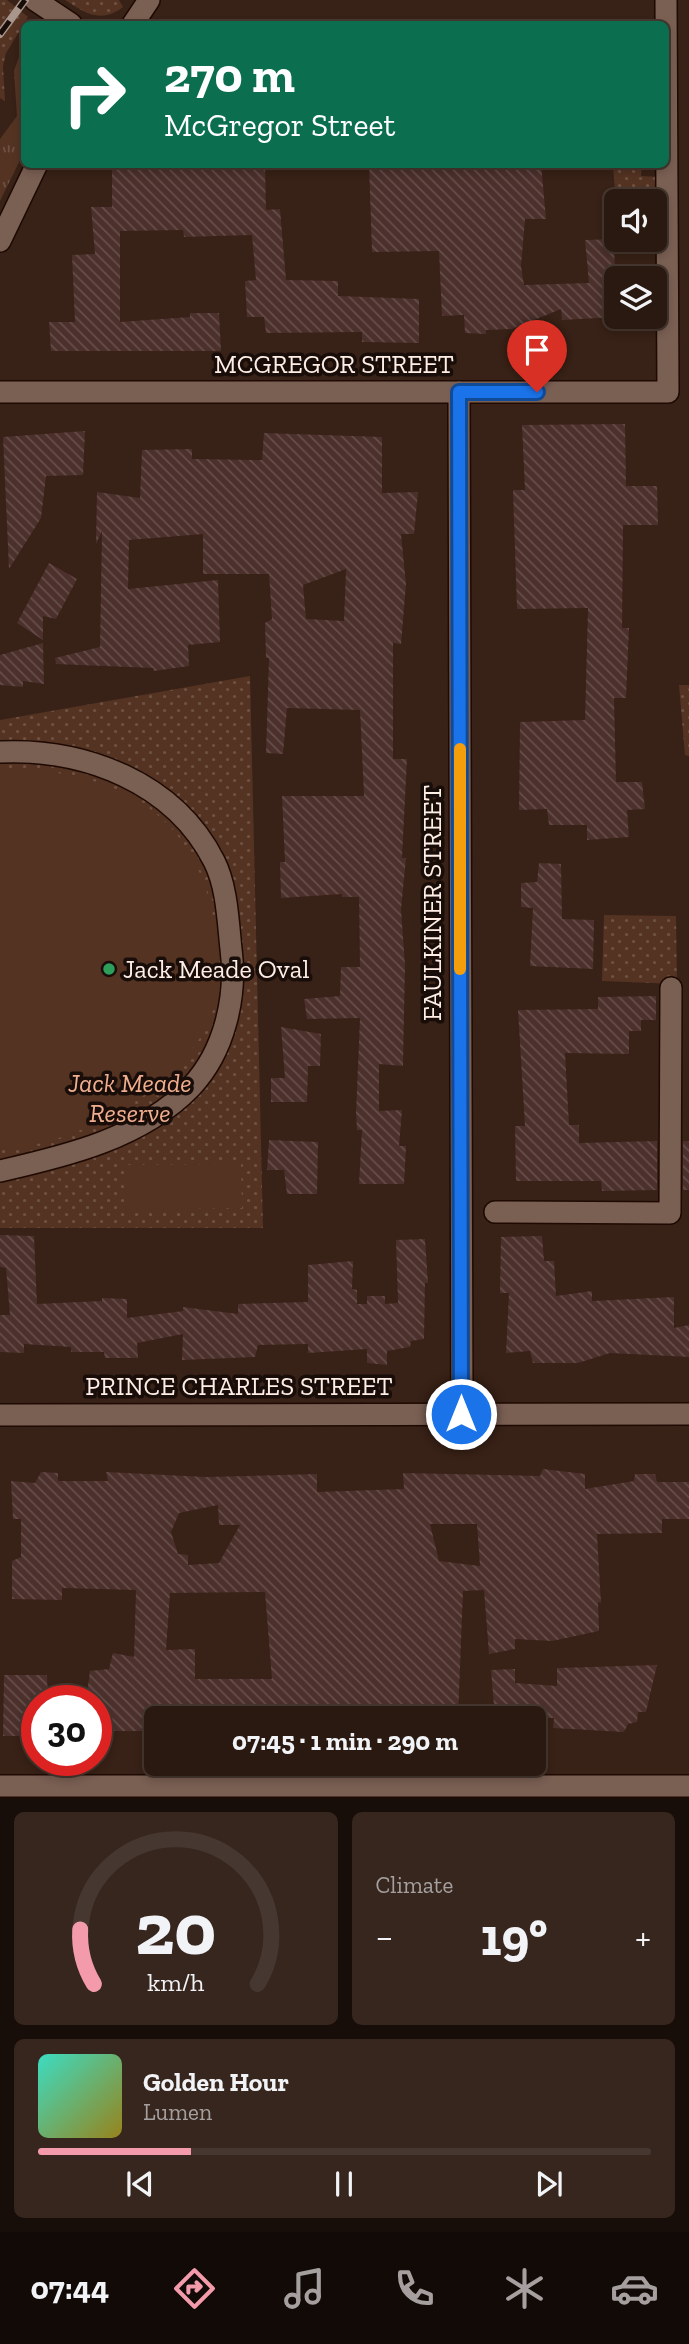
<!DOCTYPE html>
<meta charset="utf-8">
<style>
:root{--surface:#2a1910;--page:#36261e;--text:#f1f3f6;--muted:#a5a09f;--line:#463830;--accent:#f39aab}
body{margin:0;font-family:"Zilla Slab",serif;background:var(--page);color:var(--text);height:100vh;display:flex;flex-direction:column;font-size:26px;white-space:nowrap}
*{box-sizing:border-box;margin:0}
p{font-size:23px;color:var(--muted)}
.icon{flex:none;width:38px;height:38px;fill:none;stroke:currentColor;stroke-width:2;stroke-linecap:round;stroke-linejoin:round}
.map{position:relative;height:1798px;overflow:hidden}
.side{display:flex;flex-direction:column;gap:14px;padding:14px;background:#170e09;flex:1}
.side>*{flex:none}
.guide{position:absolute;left:21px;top:21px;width:648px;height:147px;border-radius:10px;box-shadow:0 4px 10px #0003,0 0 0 2px var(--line);background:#0b6e4f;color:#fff;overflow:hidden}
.fabs{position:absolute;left:604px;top:189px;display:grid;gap:14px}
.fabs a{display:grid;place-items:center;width:63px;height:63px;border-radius:10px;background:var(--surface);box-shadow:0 4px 10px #0003,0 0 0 2px var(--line);font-size:35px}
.speed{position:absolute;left:21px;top:1685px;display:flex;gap:14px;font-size:35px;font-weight:700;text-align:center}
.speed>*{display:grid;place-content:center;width:91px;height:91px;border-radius:50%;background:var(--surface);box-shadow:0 4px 10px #0003,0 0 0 2px var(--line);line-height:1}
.speed .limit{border:10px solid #d22;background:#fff;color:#111}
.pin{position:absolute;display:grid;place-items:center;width:60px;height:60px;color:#fff;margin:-72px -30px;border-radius:50% 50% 50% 0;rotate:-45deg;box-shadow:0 0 7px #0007}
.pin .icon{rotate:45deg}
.me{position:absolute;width:77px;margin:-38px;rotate:0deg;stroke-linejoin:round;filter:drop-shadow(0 0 5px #0008)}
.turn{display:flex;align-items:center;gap:24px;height:147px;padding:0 28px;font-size:32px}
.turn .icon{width:91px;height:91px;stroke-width:2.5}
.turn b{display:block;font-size:49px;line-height:60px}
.big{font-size:52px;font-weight:700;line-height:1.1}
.side .tile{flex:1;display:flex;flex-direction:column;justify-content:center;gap:10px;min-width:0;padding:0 24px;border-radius:10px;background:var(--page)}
.side .dial{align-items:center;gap:0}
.dial svg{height:182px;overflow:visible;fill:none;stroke:var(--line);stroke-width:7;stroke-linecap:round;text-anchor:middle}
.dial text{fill:var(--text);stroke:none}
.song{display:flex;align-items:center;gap:21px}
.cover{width:84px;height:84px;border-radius:10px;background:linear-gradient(135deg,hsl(170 70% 55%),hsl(50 70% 35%))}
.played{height:7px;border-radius:4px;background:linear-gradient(90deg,var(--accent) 25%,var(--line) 25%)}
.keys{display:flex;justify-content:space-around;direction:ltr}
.heat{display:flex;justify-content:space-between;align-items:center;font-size:38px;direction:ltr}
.side .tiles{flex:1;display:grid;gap:14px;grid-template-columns:1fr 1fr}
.tile:last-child{grid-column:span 2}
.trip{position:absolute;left:144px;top:1706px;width:402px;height:70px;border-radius:10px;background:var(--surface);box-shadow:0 4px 10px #0003,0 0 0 2px var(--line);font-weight:700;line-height:70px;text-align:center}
.dock{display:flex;height:112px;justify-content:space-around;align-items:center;background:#110a06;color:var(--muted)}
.dock .icon{width:49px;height:49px}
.dock .current{color:var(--accent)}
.dock b{font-size:32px;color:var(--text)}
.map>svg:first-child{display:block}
.grass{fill:url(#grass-tufts)}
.park{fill:url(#park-dots)}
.pitch{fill:#543322}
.building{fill:url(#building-back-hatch);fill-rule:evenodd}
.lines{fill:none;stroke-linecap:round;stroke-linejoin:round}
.minor-casing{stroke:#1e0a02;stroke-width:24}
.minor{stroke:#7a5f53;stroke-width:21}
.rail-casing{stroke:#a8958c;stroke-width:8}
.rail{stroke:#180d09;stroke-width:5;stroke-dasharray:16;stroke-linecap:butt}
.route-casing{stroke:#114b97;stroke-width:18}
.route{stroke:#1a73e8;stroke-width:12}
.slow{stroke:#f59e0b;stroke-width:12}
.leisure-dot{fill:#2e9e5b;stroke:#180d09;stroke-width:2.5}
.labels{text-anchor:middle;stroke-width:7;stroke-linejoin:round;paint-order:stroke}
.street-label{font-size:26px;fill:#feeee6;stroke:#180d09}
.poi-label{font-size:26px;fill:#feeee6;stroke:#180d09;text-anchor:start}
.park-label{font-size:26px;font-style:italic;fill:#f0ae8e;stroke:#180d09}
</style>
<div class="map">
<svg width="689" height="1798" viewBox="0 0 689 1798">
<defs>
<pattern id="grass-tufts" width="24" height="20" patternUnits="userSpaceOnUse" patternTransform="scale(1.75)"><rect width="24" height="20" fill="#543322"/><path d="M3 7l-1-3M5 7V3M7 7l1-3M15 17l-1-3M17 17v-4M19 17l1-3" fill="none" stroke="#6e5142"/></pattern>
<pattern id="park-dots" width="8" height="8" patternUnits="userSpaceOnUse" patternTransform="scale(1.75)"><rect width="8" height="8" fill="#543322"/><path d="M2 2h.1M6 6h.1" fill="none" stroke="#6e5142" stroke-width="1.8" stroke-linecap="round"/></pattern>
<pattern id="building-back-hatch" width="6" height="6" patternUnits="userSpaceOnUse" patternTransform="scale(1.75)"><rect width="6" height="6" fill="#4b302c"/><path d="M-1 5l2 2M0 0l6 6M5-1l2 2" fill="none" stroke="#664e4b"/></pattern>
</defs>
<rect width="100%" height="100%" fill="#382116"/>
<!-- grass -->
<polygon class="grass" points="24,43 24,152 0,201 0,139 17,116 14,71"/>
<!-- park -->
<g class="park">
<polygon points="0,0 7,0 28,17 6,53 3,66 5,101 0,98"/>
<path d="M 65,0 L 119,0 L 123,7 C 101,24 85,13 65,0 Z"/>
<polygon points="613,165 642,165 641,176 661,177 661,203 616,201 616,204"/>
<polygon points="250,676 263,1228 0,1228 0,720"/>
<polygon points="679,685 689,685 689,756 685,755"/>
<polygon points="604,915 676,916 677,984 602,981"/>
</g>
<!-- pitch -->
<g class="pitch">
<path d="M 35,770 C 134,780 197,823 215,926 C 219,954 222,982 213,1010 C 187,1089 78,1144 0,1150 L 0,772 Z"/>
<polygon points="241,1164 242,1208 124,1210 124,1165"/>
</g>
<!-- building -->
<g class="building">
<polygon points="112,164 265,164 266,210 280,209 286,280 338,281 338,296 419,299 419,343 362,342 362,332 266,333 264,317 247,317 245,281 256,280 252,235 184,237 183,230 120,231 120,322 190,317 190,313 219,313 221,351 51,351 49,322 75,322 72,255 95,254 91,207 112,207"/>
<polygon points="369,164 541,164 546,219 525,219 521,266 524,285 589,283 585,240 614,239 616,317 562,320 561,309 512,329 486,330 486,334 465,333 464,315 442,316 439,251 372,252"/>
<polygon points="625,424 626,486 657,486 658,525 623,525 622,628 629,628 626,698 614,698 616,782 642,782 645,809 627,810 629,837 587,840 587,825 549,825 547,809 519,810 520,722 585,720 588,608 517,609 513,490 525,490 522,425"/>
<polygon points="85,431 83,475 46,476 41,518 9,569 3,437"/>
<path d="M 264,433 L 382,437 L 382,493 L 418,492 L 414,534 L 401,534 L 406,584 L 401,644 L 393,643 L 393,759 L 407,759 L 402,858 L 406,858 L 401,909 L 405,965 L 403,1066 L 379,1064 L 379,1111 L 402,1110 L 399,1146 L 406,1146 L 404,1184 L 359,1184 L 362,1130 L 357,1130 L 356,1113 L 360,1018 L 307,1019 L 304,999 L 340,996 L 341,967 L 360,967 L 359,897 L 342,897 L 342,894 L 281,898 L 280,862 L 285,862 L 282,796 L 364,796 L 360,710 L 287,708 L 283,754 L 266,753 L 269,658 L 266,658 L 265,623 L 272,619 L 269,574 L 203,574 L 203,534 L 129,540 L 128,589 L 218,580 L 220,642 L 188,645 L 189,666 L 154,671 L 153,668 L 56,664 L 55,658 L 100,647 L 102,531 L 96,544 L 97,492 L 140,498 L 142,450 L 192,449 L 192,459 L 262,460 ZM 346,569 L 344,621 L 306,619 L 303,585 Z"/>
<polygon points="49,563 77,579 56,619 43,616 43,640 17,623"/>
<polygon points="43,643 44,684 23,681 23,687 0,685 0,655"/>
<polygon points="539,863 561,864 562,919 594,920 593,969 530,966 533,908 521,907 521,883 537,882"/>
<polygon points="656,996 656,1020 641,1020 641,1031 629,1031 629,1054 565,1053 569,1125 579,1125 579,1143 657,1141 657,1190 602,1191 601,1181 516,1181 515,1126 525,1126 518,1010 598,1009 598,997"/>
<polygon points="281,1027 321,1034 320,1066 308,1066 307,1102 271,1102 271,1078 285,1078"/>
<polygon points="269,1140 318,1142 317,1194 287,1194 284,1170 267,1170"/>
<rect x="683" y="1141" width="6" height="49"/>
<polygon points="0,1235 34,1236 37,1304 102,1301 102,1298 127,1299 127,1318 183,1311 183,1307 238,1314 238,1304 308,1302 308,1265 353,1261 352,1289 357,1290 357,1304 367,1304 367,1296 385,1296 385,1304 398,1303 396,1240 425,1239 428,1283 425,1283 424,1339 411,1341 410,1347 387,1351 387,1365 367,1363 367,1349 308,1353 308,1344 258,1345 255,1357 182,1360 183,1334 137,1343 138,1358 105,1358 104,1352 71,1352 71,1347 24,1344 24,1353 0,1352 0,1315 10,1315 6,1268 0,1267"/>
<polygon points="542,1236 544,1261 554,1261 556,1296 592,1291 592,1301 674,1297 674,1328 689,1325 689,1357 610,1353 578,1363 533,1363 530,1351 506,1353 509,1293 500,1293 501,1237"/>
<path d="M 543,1469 L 585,1474 L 585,1489 L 634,1481 L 635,1474 L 655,1474 L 657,1482 L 689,1482 L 689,1519 L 662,1519 L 662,1533 L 597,1534 L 601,1603 L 598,1602 L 599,1631 L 552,1641 L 515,1639 L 515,1649 L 489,1654 L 484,1590 L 463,1591 L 458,1718 L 156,1718 L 156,1731 L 96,1731 L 96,1701 L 86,1701 L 90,1671 L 109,1669 L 113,1653 L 134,1657 L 136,1590 L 62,1588 L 62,1600 L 12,1599 L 12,1561 L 21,1557 L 21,1519 L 13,1519 L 11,1481 L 35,1483 L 41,1472 L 58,1473 L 58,1481 L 108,1481 L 106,1472 L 206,1477 L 317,1474 L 317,1492 L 404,1489 L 403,1473 L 540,1476 ZM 218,1505 L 219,1525 L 240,1525 L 219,1563 L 188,1565 L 188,1555 L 178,1554 L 171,1532 L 179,1513 ZM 430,1524 L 477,1524 L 480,1566 L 439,1561 ZM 265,1592 L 272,1679 L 195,1679 L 195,1649 L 166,1650 L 170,1593 Z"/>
<polygon points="657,1665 646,1712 638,1712 637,1722 628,1724 624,1732 553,1728 554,1718 495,1718 491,1670 515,1669 515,1683 557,1686 557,1668"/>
<polygon points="4,1675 47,1675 48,1701 37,1701 37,1736 3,1736"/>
</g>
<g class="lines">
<defs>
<g id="minor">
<polyline points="35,0 71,24"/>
<polyline points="133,24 149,0"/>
<polyline points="0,241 37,164"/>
<polyline points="0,392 668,392 666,0"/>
<polyline points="459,392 462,1414"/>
<path d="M 0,752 C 84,748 174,782 214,861 C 227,886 228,921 231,949 C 237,996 225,1051 191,1087 C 142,1138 66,1156 0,1171"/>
<polyline points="495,1212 670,1213 671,988"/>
<polyline points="0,1415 689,1414"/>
<polyline points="0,1786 689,1786"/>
</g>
</defs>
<!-- minor casing -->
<use href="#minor" class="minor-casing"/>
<!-- minor -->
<use href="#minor" class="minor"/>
<defs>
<polyline id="rail" points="0,34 25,0"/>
</defs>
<!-- rail casing -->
<use href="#rail" class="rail-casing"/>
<!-- rail -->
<use href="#rail" class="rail"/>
</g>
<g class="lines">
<defs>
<polyline id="route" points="461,1414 459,392 537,392"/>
</defs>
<!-- route casing -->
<use href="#route" class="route-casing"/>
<!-- route -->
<use href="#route" class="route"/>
<!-- slow -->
<polyline class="slow" points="460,749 460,969"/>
</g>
<!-- markers -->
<circle class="leisure-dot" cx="109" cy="969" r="7"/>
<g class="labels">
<!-- street labels -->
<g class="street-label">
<text x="334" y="373">MCGREGOR STREET</text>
<text transform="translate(432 903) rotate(-90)" y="9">FAULKINER STREET</text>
<text x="239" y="1395">PRINCE CHARLES STREET</text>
</g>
<!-- poi labels -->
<g class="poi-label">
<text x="123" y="978">Jack Meade Oval</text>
</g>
<!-- park labels -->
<g class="park-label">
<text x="130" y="1092">Jack Meade<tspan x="130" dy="30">Reserve</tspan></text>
</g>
</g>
</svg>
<div class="fabs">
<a><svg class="icon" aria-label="sound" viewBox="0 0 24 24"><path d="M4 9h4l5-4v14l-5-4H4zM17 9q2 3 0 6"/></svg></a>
<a><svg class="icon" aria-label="layers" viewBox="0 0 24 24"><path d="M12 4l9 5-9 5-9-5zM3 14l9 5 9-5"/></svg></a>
</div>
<div class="speed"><div class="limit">30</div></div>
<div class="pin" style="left:537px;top:392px;background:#d93025"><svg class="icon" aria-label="arrive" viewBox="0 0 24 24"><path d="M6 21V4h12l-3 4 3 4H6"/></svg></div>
<svg class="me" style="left:461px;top:1414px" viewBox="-20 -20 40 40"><circle r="17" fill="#1a73e8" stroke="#fff" stroke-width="3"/><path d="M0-11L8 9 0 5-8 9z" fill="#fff"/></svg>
<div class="trip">07:45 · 1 min · 290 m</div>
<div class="guide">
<div class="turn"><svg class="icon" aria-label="right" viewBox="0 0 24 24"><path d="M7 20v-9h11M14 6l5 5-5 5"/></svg><div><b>270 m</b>McGregor Street</div></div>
</div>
</div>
<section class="side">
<div class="tiles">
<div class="tile dial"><svg viewBox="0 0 100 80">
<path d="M14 69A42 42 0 1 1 86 69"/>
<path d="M14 69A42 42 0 0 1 8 45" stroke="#f39aab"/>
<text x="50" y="56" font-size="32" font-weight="700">20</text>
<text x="50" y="72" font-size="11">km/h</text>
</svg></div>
<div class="tile"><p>Climate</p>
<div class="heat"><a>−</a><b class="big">19°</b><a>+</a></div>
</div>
<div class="tile">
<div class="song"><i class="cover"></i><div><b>Golden Hour</b><p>Lumen</p></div></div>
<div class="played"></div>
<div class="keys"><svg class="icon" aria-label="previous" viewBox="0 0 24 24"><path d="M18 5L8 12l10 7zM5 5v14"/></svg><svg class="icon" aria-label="pause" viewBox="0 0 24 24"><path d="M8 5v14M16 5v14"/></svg><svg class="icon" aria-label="next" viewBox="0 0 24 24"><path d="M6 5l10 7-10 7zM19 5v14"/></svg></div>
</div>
</div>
</section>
<nav class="dock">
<b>07:44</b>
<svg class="icon current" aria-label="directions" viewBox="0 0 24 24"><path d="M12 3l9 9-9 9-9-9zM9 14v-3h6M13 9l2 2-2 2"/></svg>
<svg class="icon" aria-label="music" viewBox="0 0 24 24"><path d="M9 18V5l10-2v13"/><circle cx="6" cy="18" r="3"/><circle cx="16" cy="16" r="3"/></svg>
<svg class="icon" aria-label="phone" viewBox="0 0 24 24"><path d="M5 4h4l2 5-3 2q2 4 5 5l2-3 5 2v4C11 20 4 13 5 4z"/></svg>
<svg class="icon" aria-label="climate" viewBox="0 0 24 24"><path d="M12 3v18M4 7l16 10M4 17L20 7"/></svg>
<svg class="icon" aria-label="car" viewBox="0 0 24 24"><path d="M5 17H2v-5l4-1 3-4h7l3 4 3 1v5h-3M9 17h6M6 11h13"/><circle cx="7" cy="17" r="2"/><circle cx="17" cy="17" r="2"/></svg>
</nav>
